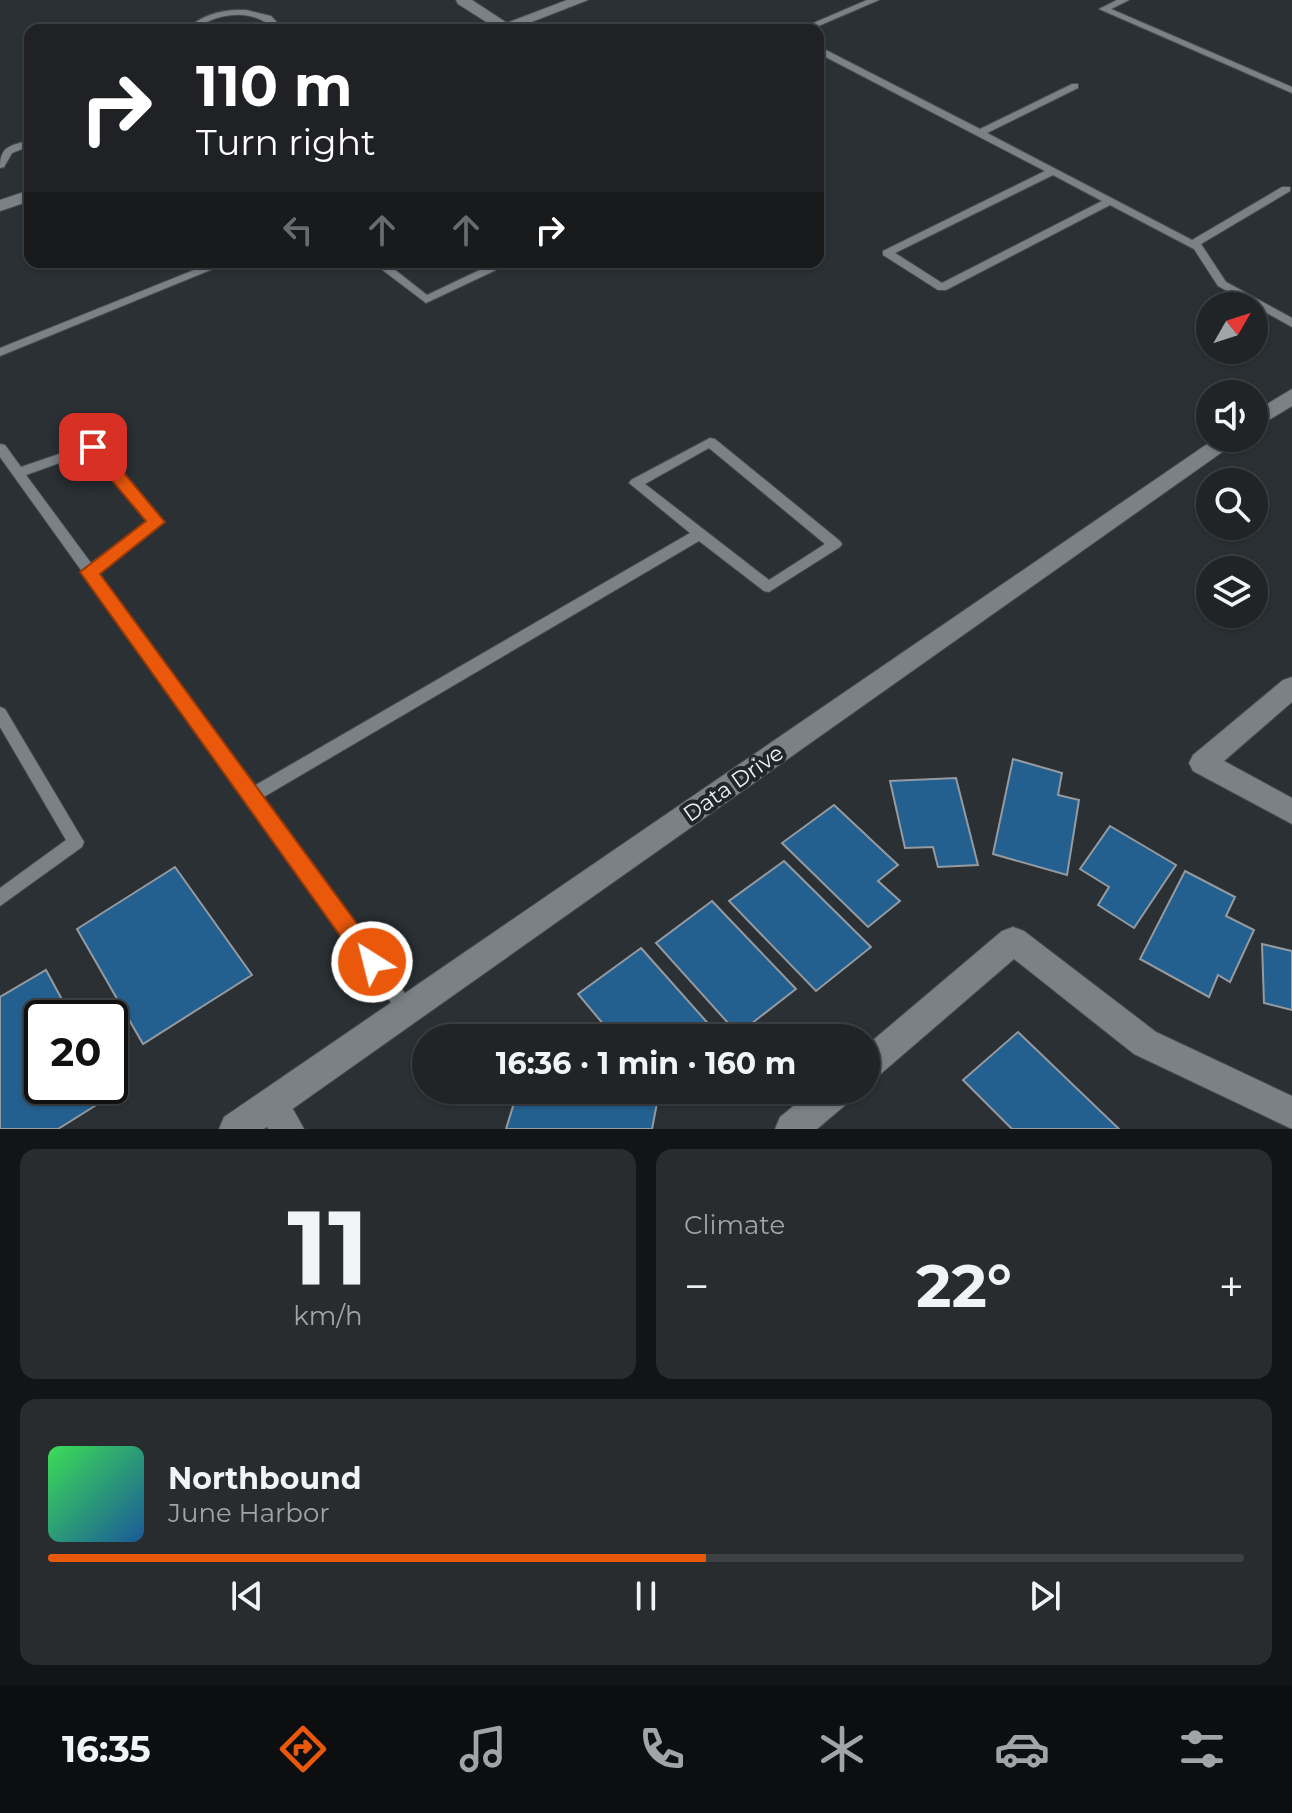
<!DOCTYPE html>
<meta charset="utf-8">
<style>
:root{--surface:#202427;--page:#282c2f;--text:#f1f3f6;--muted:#a2a4a7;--line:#3d4144;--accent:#ea580c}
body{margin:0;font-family:Montserrat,sans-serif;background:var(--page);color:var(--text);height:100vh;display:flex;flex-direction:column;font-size:30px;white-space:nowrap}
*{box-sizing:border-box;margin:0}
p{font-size:26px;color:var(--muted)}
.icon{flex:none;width:44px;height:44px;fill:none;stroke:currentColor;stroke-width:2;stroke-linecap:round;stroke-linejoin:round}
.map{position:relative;height:1129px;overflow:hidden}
.sheet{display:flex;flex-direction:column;gap:20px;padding:20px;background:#121415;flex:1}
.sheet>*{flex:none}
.banner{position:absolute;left:24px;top:24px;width:800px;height:244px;border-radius:16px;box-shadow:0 2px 6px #0004,0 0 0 2px var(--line);background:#202124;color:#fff;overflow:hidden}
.needle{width:52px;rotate:51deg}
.tools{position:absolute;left:1196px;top:292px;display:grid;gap:16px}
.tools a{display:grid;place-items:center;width:72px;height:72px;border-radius:50%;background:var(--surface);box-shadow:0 2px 6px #0004,0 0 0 2px var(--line);font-size:40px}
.speed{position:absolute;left:24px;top:1000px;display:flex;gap:16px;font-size:40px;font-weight:700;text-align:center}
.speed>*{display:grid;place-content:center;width:104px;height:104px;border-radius:50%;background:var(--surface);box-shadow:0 2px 6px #0004,0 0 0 2px var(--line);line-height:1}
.speed .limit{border:4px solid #111;border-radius:12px;background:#fff;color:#111}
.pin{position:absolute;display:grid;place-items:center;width:68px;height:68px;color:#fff;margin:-34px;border-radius:16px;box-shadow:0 4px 12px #0006}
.me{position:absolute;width:88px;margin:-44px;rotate:324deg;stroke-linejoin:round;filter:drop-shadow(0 0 6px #0008)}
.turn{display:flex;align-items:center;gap:28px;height:168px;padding:0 40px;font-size:36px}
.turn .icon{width:104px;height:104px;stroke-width:2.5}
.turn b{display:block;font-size:56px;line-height:68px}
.lanes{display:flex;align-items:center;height:76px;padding:0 40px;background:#0003;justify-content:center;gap:40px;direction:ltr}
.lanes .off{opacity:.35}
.big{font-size:60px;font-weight:700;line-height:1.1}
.sheet .card{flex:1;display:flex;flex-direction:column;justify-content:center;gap:12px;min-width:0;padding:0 28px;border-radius:16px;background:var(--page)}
.sheet .dial{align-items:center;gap:0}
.dial b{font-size:104px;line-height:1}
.song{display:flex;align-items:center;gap:24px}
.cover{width:96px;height:96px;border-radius:12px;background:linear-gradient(135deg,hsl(130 70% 55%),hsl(210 70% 35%))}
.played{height:8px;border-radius:4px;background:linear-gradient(90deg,var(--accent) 55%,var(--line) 55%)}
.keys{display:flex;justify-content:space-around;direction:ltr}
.heat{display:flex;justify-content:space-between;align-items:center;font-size:44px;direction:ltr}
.sheet .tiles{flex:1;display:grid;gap:20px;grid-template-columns:1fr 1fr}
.card:last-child{grid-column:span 2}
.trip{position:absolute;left:412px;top:1024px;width:468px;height:80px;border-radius:40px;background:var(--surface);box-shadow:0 2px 6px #0004,0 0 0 2px var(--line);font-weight:700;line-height:80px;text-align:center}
.menu{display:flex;height:128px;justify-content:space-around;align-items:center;background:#0d0e10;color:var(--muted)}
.menu .icon{width:56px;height:56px}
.menu .current{color:var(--accent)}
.menu b{font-size:36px;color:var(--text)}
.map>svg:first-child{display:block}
.building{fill:#24608f;stroke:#949aa0;stroke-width:2}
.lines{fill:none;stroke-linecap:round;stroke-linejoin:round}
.lane-casing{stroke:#474c50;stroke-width:2}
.street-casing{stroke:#474c50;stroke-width:2}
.secondary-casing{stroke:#474c50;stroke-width:2}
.lane{fill:#7b8287;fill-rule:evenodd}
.street{fill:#7b8287;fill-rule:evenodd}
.secondary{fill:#7b8287;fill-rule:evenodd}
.route{fill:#ea580c;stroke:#983908;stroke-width:2}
.labels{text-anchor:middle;stroke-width:8;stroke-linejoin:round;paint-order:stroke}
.street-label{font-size:22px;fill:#ecf0f3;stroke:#21262a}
</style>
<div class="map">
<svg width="1292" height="1129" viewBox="0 0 1292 1129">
<rect width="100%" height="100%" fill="#2a3034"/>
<!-- building -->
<g class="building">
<polygon points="1013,759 1062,773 1058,795 1079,800 1067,875 993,854"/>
<polygon points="956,778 978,865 938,867 933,847 905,848 890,781"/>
<polygon points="834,805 898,865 878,881 900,901 868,927 782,843"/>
<polygon points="1110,826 1176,865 1134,928 1098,905 1109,887 1080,869"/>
<polygon points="784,861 871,947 816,991 729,901"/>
<polygon points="175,867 252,975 143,1044 77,929"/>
<polygon points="1185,871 1235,897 1226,916 1254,930 1230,982 1218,975 1209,997 1140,959"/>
<polygon points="712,901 796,989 738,1034 656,943"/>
<polygon points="1262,944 1292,951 1292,1010 1264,1003"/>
<polygon points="641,948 721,1038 615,1038 578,994"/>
<polygon points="46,970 72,1018 42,1018 42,1086 110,1086 114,1094 58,1129 0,1129 0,997"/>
<polygon points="1018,1032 1119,1129 1012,1129 963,1080"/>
<polygon points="518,1090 620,1090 658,1098 652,1129 506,1129"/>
</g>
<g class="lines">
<defs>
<g id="lane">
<polygon points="867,0 879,0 809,30 797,30"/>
<polygon points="1117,0 1129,0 1111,9 1292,87 1292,93 1099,9"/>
<path d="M 246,10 L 271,16 L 284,30 L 275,30 C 258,12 231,11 209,21 C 200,26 196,30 186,30 C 202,14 224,9 246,10 Z"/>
<path d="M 818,46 L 980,129 L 1072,84 L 1078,84 L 1078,88 L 987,133 L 1192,240 L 1282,187 L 1290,187 L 1290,191 L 1201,244 L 1226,282 L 1292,318 L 1292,327 L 1218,286 L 1194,249 L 1110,205 L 946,290 L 938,290 L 883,255 L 883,251 L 1045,171 L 818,53 ZM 1053,175 L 1102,201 L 942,283 L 895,253 Z"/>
<path d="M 30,140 L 30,146 L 12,153 L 4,167 L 0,168 C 0,145 11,146 30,140 Z"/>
<polygon points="214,262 230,262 0,356 0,348"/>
<polygon points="372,262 385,262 427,295 482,269 474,262 487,262 496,270 426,303"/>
<path d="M 710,438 L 715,439 L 840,541 L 842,544 L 840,547 L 769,592 L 764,591 L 699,541 L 262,798 L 412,1003 L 415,1009 L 412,1015 L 406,1018 L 400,1015 L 0,457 L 0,444 L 5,445 L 21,467 L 88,444 L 98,444 L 161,519 L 163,522 L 161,525 L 98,573 L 254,786 L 690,533 L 629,483 L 631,480 ZM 709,448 L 825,544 L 769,580 L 645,484 ZM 90,452 L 148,521 L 91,563 L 26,475 Z"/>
<polygon points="0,707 5,709 84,842 82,847 0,906 0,888 66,840 0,727"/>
</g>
<g id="street">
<polygon points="456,0 472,0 513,27 511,30 499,30 458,4"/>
<polygon points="1292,677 1292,702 1224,761 1292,798 1292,824 1193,771 1189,763 1193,755 1283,680"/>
<polygon points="1013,927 1024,931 1156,1032 1292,1096 1292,1129 1134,1054 1014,959 877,1077 866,1081 866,1046 1002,931"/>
<polygon points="272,1088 284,1093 304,1129 268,1129 256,1104 260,1093"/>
<polygon points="813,1090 854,1090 850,1101 817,1129 775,1129 780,1117"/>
</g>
<g id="secondary">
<polygon points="567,0 588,0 511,30 488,30"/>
<polygon points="30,190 30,201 0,211 0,200"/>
<polygon points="1292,389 1292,406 1254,429 1254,412"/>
<polygon points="1216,438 1242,438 264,1129 219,1129 224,1117"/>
</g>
</defs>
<!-- lane casing -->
<use href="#lane" class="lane-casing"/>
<!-- street casing -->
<use href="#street" class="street-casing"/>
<!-- secondary casing -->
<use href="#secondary" class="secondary-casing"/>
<!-- lane -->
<use href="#lane" class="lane"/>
<!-- street -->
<use href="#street" class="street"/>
<!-- secondary -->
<use href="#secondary" class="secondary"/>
</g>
<!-- route -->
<polygon class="route" points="93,442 99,443 165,522 100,574 380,955 383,962 380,969 372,973 364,969 80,572 146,521 87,451 84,447 87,443"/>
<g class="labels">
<!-- street labels -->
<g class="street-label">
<text transform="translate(733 783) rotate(-35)" y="8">Data Drive</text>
</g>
</g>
</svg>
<div class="tools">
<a><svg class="needle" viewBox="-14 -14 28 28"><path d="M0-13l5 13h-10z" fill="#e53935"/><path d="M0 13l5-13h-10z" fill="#a2a4a7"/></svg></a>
<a><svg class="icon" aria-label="sound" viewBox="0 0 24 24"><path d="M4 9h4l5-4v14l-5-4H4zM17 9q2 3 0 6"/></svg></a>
<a><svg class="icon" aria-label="search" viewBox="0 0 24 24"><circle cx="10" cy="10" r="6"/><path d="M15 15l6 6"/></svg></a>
<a><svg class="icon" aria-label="layers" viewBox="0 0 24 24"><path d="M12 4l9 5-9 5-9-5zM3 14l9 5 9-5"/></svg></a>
</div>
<div class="speed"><div class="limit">20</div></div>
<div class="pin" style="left:93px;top:447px;background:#d93025"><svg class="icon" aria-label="arrive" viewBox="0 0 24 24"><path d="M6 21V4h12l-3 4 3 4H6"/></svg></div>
<svg class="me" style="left:372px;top:962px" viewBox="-20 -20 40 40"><circle r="17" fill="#ea580c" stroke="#fff" stroke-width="3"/><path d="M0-11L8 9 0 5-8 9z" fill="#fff"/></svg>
<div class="trip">16:36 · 1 min · 160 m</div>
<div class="banner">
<div class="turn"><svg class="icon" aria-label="right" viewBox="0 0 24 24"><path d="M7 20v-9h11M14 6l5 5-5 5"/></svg><div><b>110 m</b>Turn right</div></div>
<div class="lanes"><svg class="icon off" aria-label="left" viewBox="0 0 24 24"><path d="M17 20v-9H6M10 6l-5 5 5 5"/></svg><svg class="icon off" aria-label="ahead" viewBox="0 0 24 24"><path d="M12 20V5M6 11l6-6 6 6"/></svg><svg class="icon off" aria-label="ahead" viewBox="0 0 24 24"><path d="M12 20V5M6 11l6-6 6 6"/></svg><svg class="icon" aria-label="right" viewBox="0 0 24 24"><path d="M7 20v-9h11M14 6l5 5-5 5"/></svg></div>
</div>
</div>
<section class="sheet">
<div class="tiles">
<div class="card dial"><b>11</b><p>km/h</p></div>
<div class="card"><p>Climate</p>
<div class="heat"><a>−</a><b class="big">22°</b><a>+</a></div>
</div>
<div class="card">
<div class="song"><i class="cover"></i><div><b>Northbound</b><p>June Harbor</p></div></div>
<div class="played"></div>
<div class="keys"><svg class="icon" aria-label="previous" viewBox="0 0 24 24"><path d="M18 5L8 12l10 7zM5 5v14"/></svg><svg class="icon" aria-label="pause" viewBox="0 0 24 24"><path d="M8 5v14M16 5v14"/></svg><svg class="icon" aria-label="next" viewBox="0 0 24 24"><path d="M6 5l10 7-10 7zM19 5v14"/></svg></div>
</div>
</div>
</section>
<nav class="menu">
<b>16:35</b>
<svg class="icon current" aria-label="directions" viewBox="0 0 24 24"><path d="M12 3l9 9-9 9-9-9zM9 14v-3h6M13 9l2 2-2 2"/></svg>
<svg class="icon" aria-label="music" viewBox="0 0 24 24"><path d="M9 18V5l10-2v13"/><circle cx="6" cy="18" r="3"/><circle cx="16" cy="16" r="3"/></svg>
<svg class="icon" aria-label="phone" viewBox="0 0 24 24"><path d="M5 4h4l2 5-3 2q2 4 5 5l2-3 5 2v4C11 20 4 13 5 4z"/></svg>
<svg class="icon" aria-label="climate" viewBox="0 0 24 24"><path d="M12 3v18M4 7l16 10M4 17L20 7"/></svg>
<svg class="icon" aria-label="car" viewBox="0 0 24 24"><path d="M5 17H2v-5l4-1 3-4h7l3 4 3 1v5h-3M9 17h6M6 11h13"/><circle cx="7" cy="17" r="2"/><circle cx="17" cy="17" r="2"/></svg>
<svg class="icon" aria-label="filters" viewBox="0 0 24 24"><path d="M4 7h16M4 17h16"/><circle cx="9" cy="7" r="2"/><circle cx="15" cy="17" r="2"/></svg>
</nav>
